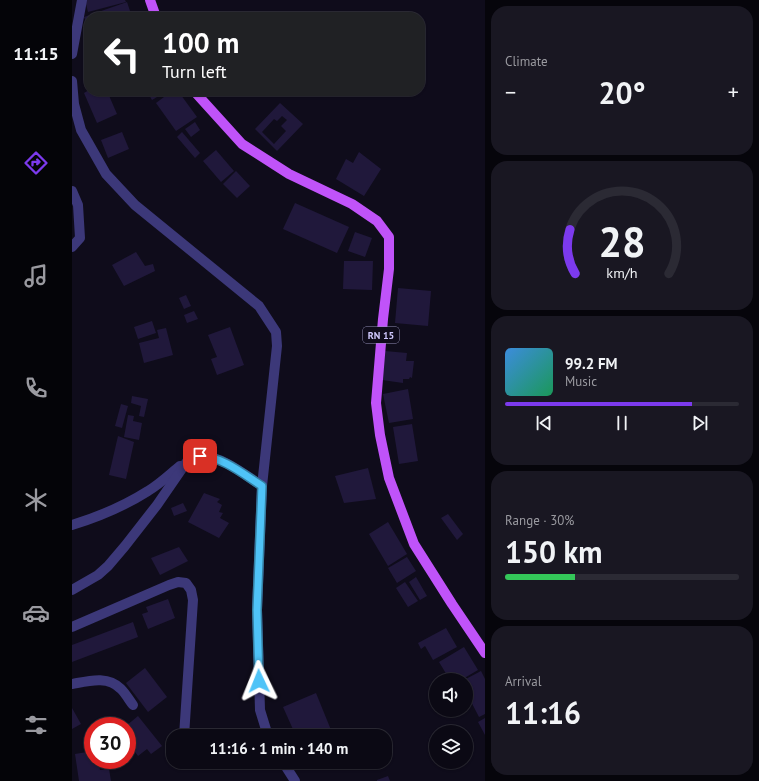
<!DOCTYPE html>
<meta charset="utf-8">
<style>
:root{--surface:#0b0914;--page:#191722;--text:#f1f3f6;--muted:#9a9aa0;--line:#2b2a34;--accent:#7c3aed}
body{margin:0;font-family:"PT Sans",sans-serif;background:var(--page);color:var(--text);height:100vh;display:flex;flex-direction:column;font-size:15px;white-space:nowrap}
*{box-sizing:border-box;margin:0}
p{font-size:13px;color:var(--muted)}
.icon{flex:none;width:22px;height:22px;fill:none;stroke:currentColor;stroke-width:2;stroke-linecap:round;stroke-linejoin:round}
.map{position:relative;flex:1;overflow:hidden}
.details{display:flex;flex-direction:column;gap:6px;padding:6px;background:#06050b;width:274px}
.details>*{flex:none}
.guide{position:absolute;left:12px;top:12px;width:341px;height:84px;border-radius:16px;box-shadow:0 1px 3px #0004,0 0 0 1px var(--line);background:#202124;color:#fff;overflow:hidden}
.fabs{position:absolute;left:357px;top:673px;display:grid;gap:8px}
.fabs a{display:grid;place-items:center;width:44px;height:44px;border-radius:50%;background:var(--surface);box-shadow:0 1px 3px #0004,0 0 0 1px var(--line);font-size:20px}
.speed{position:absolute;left:12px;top:717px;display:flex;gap:8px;font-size:20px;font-weight:700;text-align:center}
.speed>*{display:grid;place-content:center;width:52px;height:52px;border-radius:50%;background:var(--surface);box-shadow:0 1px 3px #0004,0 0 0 1px var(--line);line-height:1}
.speed .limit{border:6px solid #d22;background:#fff;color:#111}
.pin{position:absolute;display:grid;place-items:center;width:34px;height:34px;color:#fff;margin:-17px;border-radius:8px;box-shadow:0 2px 6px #0006}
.me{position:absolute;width:44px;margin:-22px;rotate:358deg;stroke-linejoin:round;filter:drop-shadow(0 0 3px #0008)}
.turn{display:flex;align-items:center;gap:14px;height:84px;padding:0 12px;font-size:18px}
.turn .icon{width:52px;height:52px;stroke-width:2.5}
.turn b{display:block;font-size:28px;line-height:34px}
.big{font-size:30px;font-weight:600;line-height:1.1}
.details .tile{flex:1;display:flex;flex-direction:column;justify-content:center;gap:6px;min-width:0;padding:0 14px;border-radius:16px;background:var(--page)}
.details .dial{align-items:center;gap:0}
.dial svg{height:104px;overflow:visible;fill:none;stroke:var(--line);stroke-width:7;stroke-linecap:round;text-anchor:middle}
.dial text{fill:var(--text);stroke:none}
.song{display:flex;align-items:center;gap:12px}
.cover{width:48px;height:48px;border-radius:6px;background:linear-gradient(135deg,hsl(210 70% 55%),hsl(150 70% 35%))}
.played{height:4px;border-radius:2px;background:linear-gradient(90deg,var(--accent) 80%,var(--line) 80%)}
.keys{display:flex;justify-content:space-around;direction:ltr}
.heat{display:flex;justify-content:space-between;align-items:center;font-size:22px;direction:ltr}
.charge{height:6px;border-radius:3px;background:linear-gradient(90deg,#34c759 30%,var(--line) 0)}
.trip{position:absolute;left:94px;top:729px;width:226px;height:40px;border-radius:16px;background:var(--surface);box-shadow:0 1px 3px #0004,0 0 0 1px var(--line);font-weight:600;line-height:40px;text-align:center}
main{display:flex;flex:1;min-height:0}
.tabs{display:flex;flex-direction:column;width:72px;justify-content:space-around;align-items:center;background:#040408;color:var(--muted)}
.tabs .icon{width:28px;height:28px}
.tabs .selected{color:var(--accent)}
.tabs b{font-size:18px;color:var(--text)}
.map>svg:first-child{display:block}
.building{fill:#20183b;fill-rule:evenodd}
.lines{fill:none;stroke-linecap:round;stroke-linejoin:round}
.minor{stroke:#3c3879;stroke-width:10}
.tertiary{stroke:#3c3879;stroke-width:10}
.primary{stroke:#c053f9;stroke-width:10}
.route-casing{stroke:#337fa1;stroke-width:10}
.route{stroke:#4fc3f7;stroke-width:7}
.labels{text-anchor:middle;stroke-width:4;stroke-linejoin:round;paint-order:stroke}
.shield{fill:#0f0c1b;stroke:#9590b9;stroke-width:1}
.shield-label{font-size:10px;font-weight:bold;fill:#cfc8fd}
</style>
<main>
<nav class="tabs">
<b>11:15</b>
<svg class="icon selected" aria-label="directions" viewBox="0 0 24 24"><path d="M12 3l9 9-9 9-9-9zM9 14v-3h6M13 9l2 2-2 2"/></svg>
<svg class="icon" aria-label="music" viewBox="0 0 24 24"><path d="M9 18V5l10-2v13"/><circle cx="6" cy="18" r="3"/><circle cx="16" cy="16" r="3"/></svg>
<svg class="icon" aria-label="phone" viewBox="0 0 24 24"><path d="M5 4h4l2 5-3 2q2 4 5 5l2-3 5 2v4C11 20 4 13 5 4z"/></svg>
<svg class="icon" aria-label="climate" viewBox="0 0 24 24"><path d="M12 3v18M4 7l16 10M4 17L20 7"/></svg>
<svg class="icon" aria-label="car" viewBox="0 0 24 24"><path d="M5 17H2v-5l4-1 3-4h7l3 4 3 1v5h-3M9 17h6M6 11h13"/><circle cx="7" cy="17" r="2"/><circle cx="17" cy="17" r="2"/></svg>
<svg class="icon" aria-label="filters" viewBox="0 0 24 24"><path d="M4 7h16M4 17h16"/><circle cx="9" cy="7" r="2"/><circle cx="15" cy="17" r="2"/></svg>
</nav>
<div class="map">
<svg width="413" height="781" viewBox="0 0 413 781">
<rect width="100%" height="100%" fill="#0f0c1b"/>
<!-- building -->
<g class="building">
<polygon points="13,0 53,0 54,2 16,12"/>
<polygon points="55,2 60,17 17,17 17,30 12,17"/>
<polygon points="17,90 17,91 35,91 45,114 25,123 12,93"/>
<polygon points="75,91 95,91 80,100"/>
<polygon points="100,91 106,91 125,117 104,131 84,103"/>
<path d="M 208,103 L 231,124 L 205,151 L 183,129 ZM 210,116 L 215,120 L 209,126 L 214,131 L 202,144 L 190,132 L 202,119 L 205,121 Z"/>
<polygon points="123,122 128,130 119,137 113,129"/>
<polygon points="50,132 57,149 36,158 29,140"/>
<polygon points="110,132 128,153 123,158 105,137"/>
<polygon points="144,150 162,171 149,182 131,161"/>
<polygon points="287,152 309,169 292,196 264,179 274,159 281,163"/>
<polygon points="164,171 178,186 165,198 151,184"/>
<polygon points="223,203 277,227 265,253 211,229"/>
<polygon points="283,232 300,238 293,257 276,251"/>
<polygon points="64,252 73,266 81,264 83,271 52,286 40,265"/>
<polygon points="272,261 301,261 300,290 271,289"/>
<polygon points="326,288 359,291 356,326 323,323"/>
<polygon points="114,295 119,306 112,309 107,298"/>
<polygon points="122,311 126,319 115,323 112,315"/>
<polygon points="80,321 84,333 66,339 62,327"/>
<polygon points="158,327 172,365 145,375 139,359 145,357 136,335"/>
<polygon points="94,328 101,355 72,363 67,343 87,338 85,330"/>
<polygon points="313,351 335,353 334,361 342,361 340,378 338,377 337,379 331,379 331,383 310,380"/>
<polygon points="336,389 341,419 317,423 311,394"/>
<polygon points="60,396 76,399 72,417 67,416 69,406 59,403"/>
<polygon points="49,404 56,406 50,428 43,426"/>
<polygon points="56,415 62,416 61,421 70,423 67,440 52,437"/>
<polygon points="340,424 346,461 327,464 321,427"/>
<polygon points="46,436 62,442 54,479 37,475"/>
<polygon points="296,468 304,499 272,503 263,476"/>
<polygon points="132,493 148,499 145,502 150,505 147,512 151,513 148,518 157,523 147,538 116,522"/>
<polygon points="111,503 115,511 102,516 99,508"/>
<polygon points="376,514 391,534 385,540 369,518"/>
<polygon points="316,522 335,554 316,566 297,534"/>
<polygon points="107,547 116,561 88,575 79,558"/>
<polygon points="335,557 344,571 325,583 316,568"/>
<polygon points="344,577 355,596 348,600 337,582"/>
<polygon points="333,582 346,601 336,607 324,588"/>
<polygon points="96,599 103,618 76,629 70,614 76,612 74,607"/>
<polygon points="61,622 66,637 0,662 0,645"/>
<polygon points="374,628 385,647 361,660 353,646 349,649 346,643"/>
<polygon points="392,647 406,670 389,680 386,676 378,680 367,662"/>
<polygon points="73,668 95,697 76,712 54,683"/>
<polygon points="409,671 413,679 413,714 407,717 394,692 394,680 392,680"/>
<polygon points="244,693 259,730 244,736 224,736 211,707"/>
<polygon points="0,708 9,724 0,729"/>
<polygon points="66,716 90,746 79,754 75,749 66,756 55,741 55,726 54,726"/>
<polygon points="413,718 413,735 406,722"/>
<polygon points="21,751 21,760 27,760 28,770 37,769 39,781 7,781 3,754"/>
<polygon points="316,776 318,781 305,781 305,780"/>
</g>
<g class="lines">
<!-- minor -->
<g class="minor">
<polyline points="0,54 10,0"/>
<polyline points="0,81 2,104 9,130 34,174 63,205 187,306 204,332 205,346 190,486 185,610 188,710 196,736"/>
<path d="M 0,525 C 26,517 54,505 76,491 C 88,484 98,474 108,466"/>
<path d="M 0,590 L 26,575 L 36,566 L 53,546 L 85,505 L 116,460 C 120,458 124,456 128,456 C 147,454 175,476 190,486"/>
<polyline points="0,627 97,585 106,582 114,583 119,590 121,600 112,736"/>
<path d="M 0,684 C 16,681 36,675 49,689 C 54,694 57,700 61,705"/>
<polyline points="211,762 223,781"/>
</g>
<!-- tertiary -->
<polyline class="tertiary" points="0,191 6,205 8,238 0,247"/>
<!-- primary -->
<g class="primary">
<polyline points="78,0 84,17"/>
<polyline points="122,91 170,144 217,174 280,204 305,221 317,237 317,269 311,319 304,403 308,435 317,478 342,544 380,604 413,653"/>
</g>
</g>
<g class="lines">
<defs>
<path id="route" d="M 128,456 C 151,457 171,474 190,486 L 185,610 L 187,681"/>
</defs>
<!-- route casing -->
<use href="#route" class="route-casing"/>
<!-- route -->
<use href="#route" class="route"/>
</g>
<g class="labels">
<!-- shield labels -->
<rect class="shield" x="291" y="327" width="36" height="16" rx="3"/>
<g class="shield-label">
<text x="309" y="339">RN 15</text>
</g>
</g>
</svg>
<div class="fabs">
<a><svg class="icon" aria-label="sound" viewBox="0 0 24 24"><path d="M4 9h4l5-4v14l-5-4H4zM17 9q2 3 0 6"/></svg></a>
<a><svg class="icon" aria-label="layers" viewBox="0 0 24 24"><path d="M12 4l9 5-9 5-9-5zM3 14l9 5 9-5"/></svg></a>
</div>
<div class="speed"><div class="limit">30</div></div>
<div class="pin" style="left:128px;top:456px;background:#d93025"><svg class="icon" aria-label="arrive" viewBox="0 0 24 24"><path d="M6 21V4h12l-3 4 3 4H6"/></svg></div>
<svg class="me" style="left:187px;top:681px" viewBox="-20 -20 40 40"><path d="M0-17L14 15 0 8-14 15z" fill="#4fc3f7" stroke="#fff" stroke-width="4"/></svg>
<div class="trip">11:16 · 1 min · 140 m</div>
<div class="guide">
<div class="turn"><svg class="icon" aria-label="left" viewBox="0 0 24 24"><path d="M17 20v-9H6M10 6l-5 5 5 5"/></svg><div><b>100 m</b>Turn left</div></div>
</div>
</div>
<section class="details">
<div class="tile"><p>Climate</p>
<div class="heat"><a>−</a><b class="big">20°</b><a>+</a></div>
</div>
<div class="tile dial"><svg viewBox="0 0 100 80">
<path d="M14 69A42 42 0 1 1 86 69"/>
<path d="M14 69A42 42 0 0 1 10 35" stroke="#7c3aed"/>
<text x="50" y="56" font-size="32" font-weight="700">28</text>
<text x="50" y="72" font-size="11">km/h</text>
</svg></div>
<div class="tile">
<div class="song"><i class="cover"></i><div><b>99.2 FM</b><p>Music</p></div></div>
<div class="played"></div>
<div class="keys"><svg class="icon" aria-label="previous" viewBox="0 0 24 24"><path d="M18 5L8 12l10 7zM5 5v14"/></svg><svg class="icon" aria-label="pause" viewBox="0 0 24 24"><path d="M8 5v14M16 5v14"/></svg><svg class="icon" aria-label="next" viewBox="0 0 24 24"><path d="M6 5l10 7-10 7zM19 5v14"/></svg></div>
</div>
<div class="tile"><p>Range · 30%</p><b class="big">150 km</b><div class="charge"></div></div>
<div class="tile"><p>Arrival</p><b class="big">11:16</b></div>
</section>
</main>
